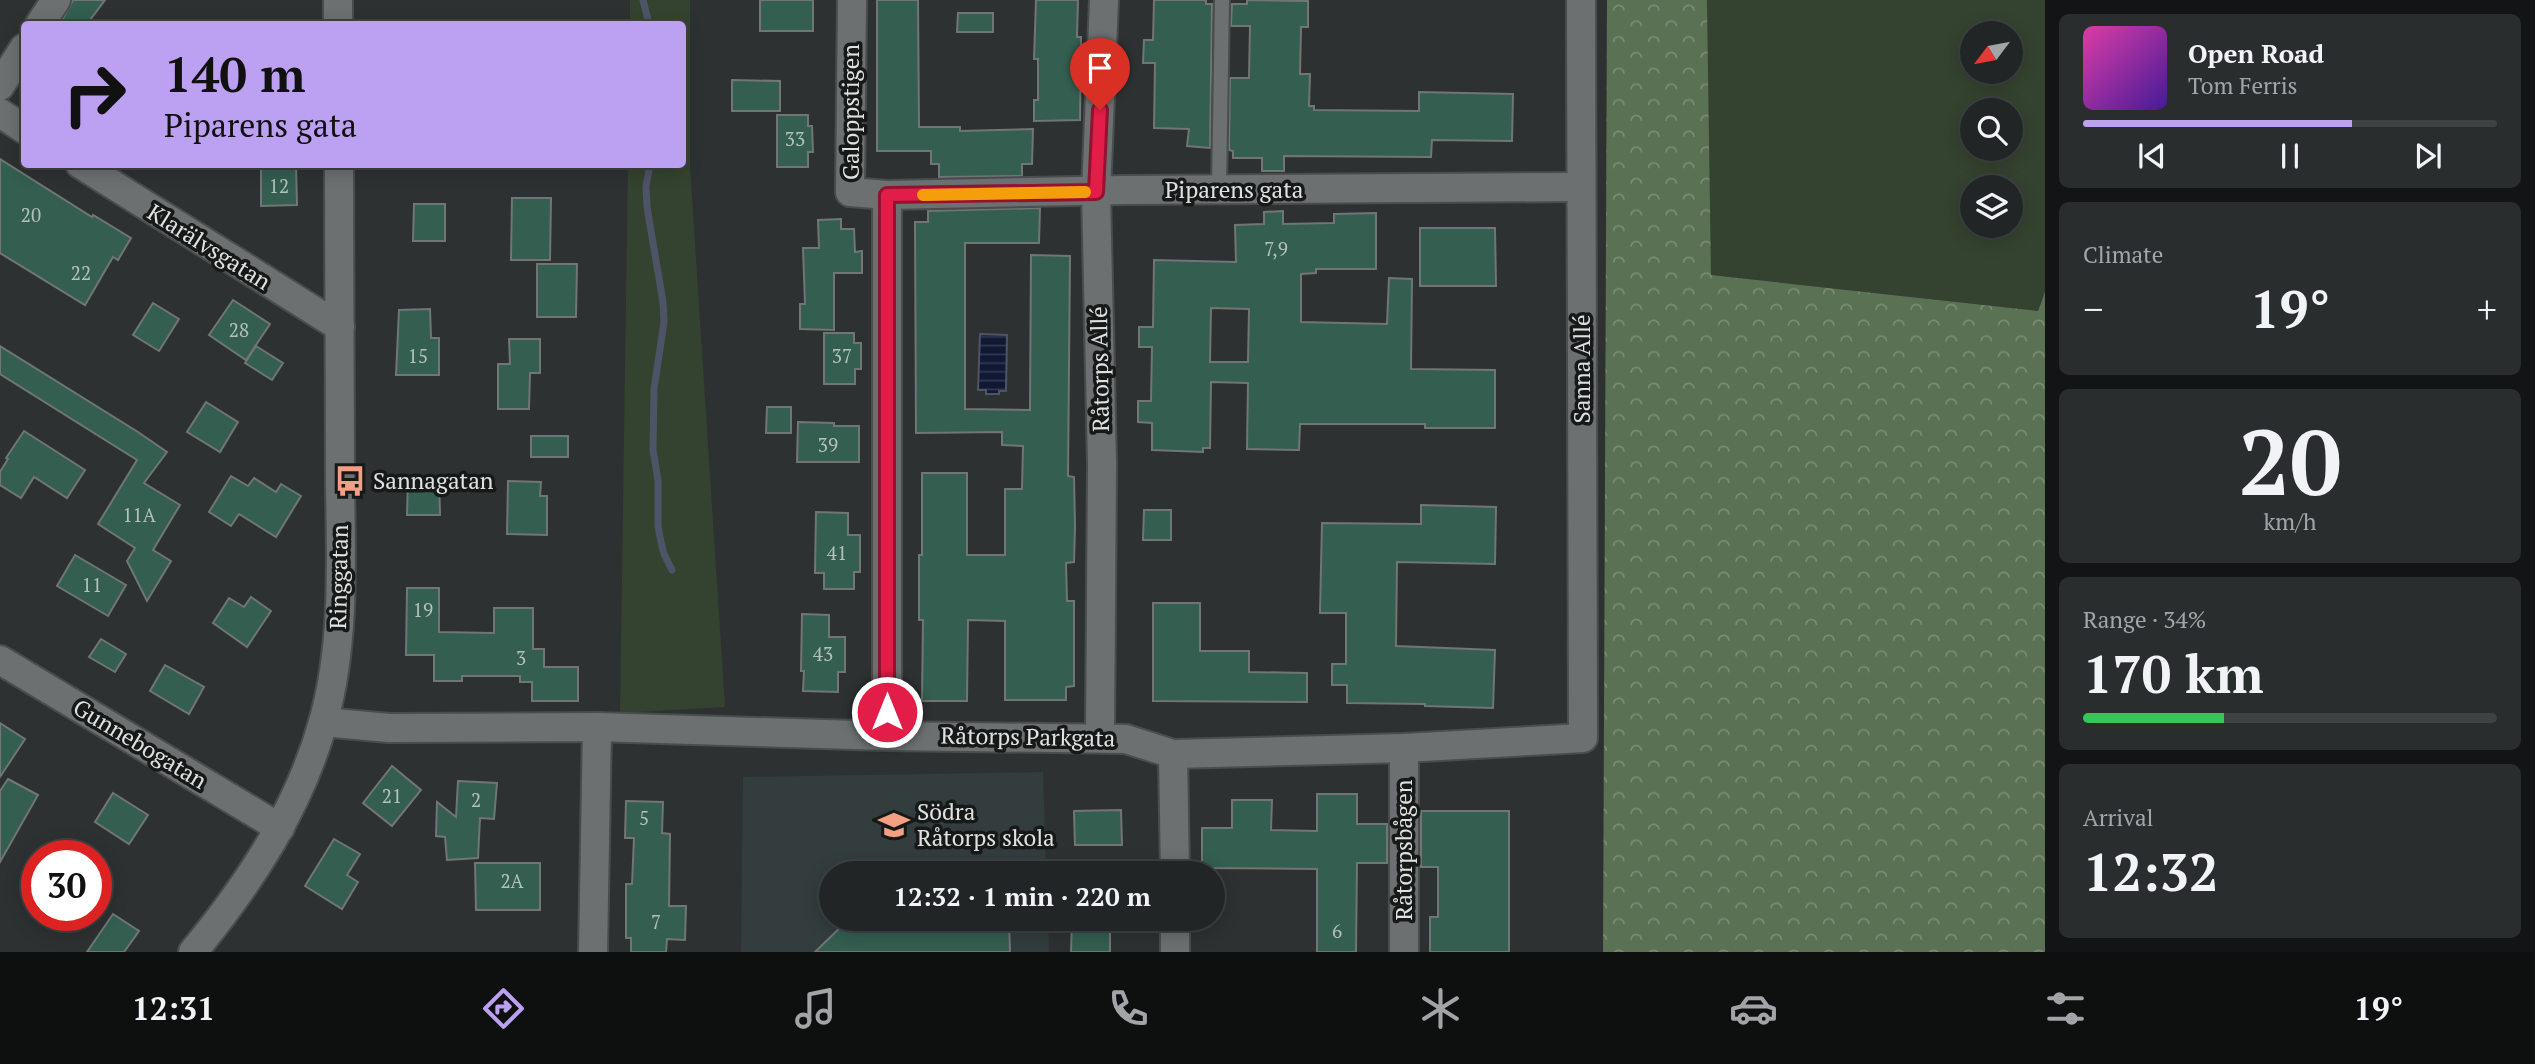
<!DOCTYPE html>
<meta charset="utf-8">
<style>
:root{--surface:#222526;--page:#2a2d2e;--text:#f1f3f6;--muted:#a2a5a7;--line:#3f4243;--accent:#bca0f2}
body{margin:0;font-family:"PT Serif",serif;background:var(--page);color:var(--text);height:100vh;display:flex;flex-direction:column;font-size:26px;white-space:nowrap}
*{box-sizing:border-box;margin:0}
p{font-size:23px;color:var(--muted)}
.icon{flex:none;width:38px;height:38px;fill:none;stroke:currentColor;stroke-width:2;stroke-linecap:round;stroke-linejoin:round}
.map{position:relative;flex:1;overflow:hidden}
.drawer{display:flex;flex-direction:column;gap:14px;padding:14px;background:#131415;width:490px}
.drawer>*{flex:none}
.guide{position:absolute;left:21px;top:21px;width:665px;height:147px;border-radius:7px;box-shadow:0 4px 18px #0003,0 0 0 2px var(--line);background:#bca0f2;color:#111;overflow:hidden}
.needle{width:46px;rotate:238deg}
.buttons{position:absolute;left:1960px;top:21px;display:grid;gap:14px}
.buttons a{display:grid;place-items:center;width:63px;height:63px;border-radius:50%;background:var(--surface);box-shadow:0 4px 18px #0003,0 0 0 2px var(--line);font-size:35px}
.speed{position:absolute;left:21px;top:840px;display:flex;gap:14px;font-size:35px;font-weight:700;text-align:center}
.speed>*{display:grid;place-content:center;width:91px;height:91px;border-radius:50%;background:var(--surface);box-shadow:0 4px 18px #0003,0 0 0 2px var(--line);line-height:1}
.speed .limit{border:10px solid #d22;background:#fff;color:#111}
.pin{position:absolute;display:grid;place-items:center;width:60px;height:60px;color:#fff;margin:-72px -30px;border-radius:50% 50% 50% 0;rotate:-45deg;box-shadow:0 0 7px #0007}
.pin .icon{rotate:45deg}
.me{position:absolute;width:77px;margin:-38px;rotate:0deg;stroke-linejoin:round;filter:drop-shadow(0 0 5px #0008)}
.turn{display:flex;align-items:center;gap:24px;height:147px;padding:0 28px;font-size:32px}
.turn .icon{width:91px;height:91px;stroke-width:2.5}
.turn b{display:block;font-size:49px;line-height:60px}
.big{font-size:52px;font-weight:700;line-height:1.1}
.drawer .tile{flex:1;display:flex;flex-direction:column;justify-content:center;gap:10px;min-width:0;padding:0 24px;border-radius:10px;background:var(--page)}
.drawer .dial{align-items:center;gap:0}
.dial b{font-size:91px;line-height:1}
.song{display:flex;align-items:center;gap:21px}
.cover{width:84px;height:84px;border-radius:10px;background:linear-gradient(135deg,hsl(320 70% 55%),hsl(260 70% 35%))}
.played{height:7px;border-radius:4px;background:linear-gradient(90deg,var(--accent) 65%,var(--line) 65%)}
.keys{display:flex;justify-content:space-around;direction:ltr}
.heat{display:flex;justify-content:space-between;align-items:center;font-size:38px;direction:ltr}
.charge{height:10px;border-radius:5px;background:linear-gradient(90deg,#34c759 34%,var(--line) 0)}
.trip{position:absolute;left:819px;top:861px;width:406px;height:70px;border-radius:35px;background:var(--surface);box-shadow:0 4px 18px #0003,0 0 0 2px var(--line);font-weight:700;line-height:70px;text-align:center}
.tabs{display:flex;height:112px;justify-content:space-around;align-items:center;background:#0e0f0f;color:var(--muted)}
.tabs .icon{width:49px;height:49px}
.tabs .current{color:var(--accent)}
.tabs b{font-size:32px;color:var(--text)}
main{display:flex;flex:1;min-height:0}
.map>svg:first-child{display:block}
.built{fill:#333d3e}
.grass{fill:#34432f;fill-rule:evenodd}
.forest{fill:url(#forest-crowns)}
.water{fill:url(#water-rules);stroke:#4e5467;stroke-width:2}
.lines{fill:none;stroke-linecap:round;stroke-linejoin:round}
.stream{stroke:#4e5467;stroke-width:7}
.building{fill:#335e50;stroke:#717573;stroke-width:2;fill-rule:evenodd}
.service-casing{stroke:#4a4d4e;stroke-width:18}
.minor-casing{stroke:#4a4d4e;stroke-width:32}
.service{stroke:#6c7071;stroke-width:14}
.minor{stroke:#6c7071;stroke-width:28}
.route-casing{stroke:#92132f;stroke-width:18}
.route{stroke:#e11d48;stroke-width:12}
.slow{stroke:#f59e0b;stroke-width:12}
.labels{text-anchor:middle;stroke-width:7;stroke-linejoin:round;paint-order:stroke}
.number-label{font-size:19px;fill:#b4c0bd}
.street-label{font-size:23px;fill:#dfe1e1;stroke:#171919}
.poi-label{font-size:23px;fill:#dfe1e1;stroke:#171919;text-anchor:start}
</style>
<main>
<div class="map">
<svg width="2045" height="952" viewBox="0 0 2045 952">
<defs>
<pattern id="forest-crowns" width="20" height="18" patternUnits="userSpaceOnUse" patternTransform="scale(1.75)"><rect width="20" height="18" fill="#5b7153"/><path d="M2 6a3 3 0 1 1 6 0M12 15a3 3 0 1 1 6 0" fill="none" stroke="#7a8c74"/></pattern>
<pattern id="water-rules" width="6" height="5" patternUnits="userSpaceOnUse" patternTransform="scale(1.75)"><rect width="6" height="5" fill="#101833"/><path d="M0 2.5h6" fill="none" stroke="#323950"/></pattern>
</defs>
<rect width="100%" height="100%" fill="#2e3132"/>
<!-- built -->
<polygon class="built" points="1043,772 1046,873 831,873 831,919 1048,919 1049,952 741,952 743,777"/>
<!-- grass -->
<g class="grass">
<polygon points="630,0 690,0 690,167 725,707 620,713 628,165 682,164 682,24 630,24"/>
<path d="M 1707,0 L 2045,0 L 2045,292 L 2038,311 L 1711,275 ZM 1972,33 L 2011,33 L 2011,72 L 1972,72 ZM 1972,110 L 2011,110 L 2011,149 L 1972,149 ZM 1972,187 L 2011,187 L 2011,226 L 1972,226 Z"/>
</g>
<!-- forest -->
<polygon class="forest" points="1607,0 1707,0 1711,275 2038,311 2045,292 2045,952 1603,952"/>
<!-- water -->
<polygon class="water" points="980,334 1007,335 1006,391 999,391 999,394 986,394 986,390 978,390"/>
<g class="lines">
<!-- stream -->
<g class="stream">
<polyline points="643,0 649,24"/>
<polyline points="650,164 646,187 647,207 663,302 664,322 654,389 653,450 658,480 658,526 661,542 664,554 672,570"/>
</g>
</g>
<!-- building -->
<g class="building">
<polygon points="73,0 105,0 87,24 60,24"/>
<rect x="760" y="0" width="53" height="31"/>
<polygon points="877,0 918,0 919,127 960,127 960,131 1033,129 1032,164 1022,164 1022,176 939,177 939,164 931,164 931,151 877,151"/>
<polygon points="1036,0 1078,0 1077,37 1081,37 1080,120 1034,121 1034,100 1038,100 1038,59 1034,59"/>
<polygon points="1154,0 1206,0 1206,4 1212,4 1210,148 1187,146 1189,129 1154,128 1155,63 1143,63 1144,40 1153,40"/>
<polygon points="1247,0 1308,1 1308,27 1301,27 1300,74 1310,74 1309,106 1314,106 1314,110 1419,111 1419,92 1513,94 1512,141 1432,140 1431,157 1284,156 1284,171 1262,171 1262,158 1233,158 1233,151 1229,150 1230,78 1249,78 1250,26 1231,26 1232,4 1247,4"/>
<polygon points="958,13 993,13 993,32 957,32"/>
<polygon points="732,80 780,81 780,111 732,111"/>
<polygon points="777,115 808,115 808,126 812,126 813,152 808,152 808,167 777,167"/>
<polygon points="0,159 92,217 93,215 131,238 118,260 113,257 85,305 0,253"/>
<polygon points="296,166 297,205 261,206 261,167"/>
<polygon points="512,198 551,198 550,260 511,260"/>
<polygon points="414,204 445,204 445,241 413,241"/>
<polygon points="1040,208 1039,243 965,243 965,409 1030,410 1031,255 1070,256 1068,476 1074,477 1075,526 1074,562 1066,563 1067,601 1074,601 1074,686 1066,687 1066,700 1005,700 1005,621 968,620 967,701 922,701 923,620 919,620 919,555 922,555 922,473 967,473 967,555 1005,555 1005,489 1022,489 1023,446 1002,445 1002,432 916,433 915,222 928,222 928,211"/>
<path d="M 1283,211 L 1283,224 L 1334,223 L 1334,214 L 1376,213 L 1376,269 L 1316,269 L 1316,273 L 1301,274 L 1301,322 L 1387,324 L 1389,278 L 1412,279 L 1411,369 L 1495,370 L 1495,428 L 1425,428 L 1425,424 L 1300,424 L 1299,450 L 1247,449 L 1248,383 L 1211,382 L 1210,448 L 1203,448 L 1203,452 L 1152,450 L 1152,423 L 1138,422 L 1138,401 L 1151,401 L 1152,347 L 1139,347 L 1139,327 L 1153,327 L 1154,260 L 1236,262 L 1235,225 L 1264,224 L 1264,212 ZM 1211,308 L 1249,309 L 1248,362 L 1210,362 Z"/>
<polygon points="841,219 841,229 854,229 855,252 862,251 862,273 834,273 834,330 800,329 800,304 805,304 803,248 819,248 818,220"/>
<polygon points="1420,228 1495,228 1496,286 1420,286"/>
<polygon points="537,264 577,264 576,317 537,317"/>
<polygon points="233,300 270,324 246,360 209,335"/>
<polygon points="153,303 179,319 159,351 133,335"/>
<polygon points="430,309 431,338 439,338 439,375 396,375 399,310"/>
<polygon points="824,333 854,333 854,343 861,343 861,369 855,369 855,384 824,384"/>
<polygon points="509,339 540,339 540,373 530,373 529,409 498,409 498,364 510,364"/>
<polygon points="0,346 138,432 167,452 144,483 180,505 153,550 171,561 147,601 127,561 135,548 98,524 137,460 0,374"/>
<polygon points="256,346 283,363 272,380 245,363"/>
<polygon points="206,402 238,422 220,452 187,432"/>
<polygon points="767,407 791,407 791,433 766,433"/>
<polygon points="798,422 834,423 834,426 859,426 859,462 797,462"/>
<polygon points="24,431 85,470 67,498 34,477 21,498 0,485 0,472 8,459 6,458"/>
<rect x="531" y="436" width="37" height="21"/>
<polygon points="231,476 248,486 254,478 276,492 281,484 301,496 276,537 239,514 231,526 209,512"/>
<polygon points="408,478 439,478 440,515 407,515"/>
<polygon points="508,481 541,482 540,496 547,496 547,535 507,534"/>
<polygon points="1421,505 1496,507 1495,564 1397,562 1396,646 1495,650 1493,708 1425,706 1425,704 1347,703 1347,685 1332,685 1332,664 1346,664 1346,613 1320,613 1322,523 1421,524"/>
<polygon points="1144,510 1171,510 1171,540 1143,540"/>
<polygon points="816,512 848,513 848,535 860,535 860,572 854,572 854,589 824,589 824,573 815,573"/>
<polygon points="75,555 126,585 108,616 57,586"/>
<polygon points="407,588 439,588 439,632 494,633 494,608 533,608 533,649 544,649 544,667 578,667 578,701 532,701 532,682 520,682 520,676 462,676 462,681 434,681 434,655 406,655"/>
<polygon points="251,597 271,611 247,647 213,623 229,598 244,607"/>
<polygon points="1153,603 1200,603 1200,651 1249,651 1249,672 1307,673 1307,702 1153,701"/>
<polygon points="802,614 829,615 829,637 845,637 845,672 838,672 838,692 803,691 804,671 801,671"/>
<polygon points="101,639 126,654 115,672 89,657"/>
<polygon points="165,665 204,687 189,714 150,691"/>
<polygon points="0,723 25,739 0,777"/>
<polygon points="392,766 421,790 392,826 363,803"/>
<polygon points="8,779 38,795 0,862 0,791"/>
<polygon points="458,781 497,783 494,819 480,818 478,858 447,860 445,837 436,836 437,802 456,817"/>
<polygon points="113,793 148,815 129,844 95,822"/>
<polygon points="1317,794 1357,794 1357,824 1387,824 1387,863 1357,863 1356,952 1317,952 1317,869 1202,868 1202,828 1232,828 1232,800 1272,800 1271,830 1317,831"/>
<polygon points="626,801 663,802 662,833 670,834 669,906 686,906 685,940 667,939 666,952 631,952 631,938 626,938 626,884 632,884 634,838 625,838"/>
<polygon points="1121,810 1122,845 1075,845 1074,811"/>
<polygon points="1421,811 1509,811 1509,952 1430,952 1430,917 1438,917 1438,867 1421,867"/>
<polygon points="334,839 360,854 347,875 358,882 342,909 305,886"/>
<polygon points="475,863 540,863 540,910 476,910"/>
<polygon points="113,914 139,931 124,952 87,952"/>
<polygon points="849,919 1009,919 1010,952 815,952"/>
<polygon points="1072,920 1092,921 1092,927 1110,927 1110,952 1071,952"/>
</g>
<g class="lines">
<defs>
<polyline id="service" points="1219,189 1222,0"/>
<g id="minor">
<polyline points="338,0 338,24"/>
<polyline points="852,0 850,192 887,195 887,736"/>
<polyline points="40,24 56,0"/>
<polyline points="0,86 24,48"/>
<polyline points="0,113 24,129"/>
<polyline points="80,164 340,327"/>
<polyline points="887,195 1125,190 1581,187"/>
<polyline points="0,660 280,828"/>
<polyline points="323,722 389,728 597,727 887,736 1126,739 1173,754 1404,748 1583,738 1581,0"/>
<polyline points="1100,738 1102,464 1096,192 1104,0"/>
<polyline points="1173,754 1175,873"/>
<polyline points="1175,919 1175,952"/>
<path d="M 193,952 C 250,883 300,807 324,719 C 345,642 341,561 340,482 C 340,376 339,270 339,164"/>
<polyline points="593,952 597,727"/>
<polyline points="1404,952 1404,748"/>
</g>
</defs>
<!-- service casing -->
<use href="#service" class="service-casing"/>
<!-- minor casing -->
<use href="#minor" class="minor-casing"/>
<!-- service -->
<use href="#service" class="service"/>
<!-- minor -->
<use href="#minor" class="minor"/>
</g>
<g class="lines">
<defs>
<polyline id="route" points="887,712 887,195 1096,192 1100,110"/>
</defs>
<!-- route casing -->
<use href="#route" class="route-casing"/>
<!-- route -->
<use href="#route" class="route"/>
<!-- slow -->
<polyline class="slow" points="923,195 1085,192"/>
</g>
<!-- icons -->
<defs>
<symbol id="bus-bare" viewBox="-9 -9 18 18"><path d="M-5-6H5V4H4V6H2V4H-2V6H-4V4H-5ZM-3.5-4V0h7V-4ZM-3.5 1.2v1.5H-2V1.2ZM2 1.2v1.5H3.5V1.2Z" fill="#f39f84" stroke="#171919" stroke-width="2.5" paint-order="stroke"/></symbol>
<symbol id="school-bare" viewBox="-9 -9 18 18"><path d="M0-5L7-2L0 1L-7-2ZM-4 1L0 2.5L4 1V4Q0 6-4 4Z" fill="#f39f84" stroke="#171919" stroke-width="2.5" paint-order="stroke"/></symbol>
</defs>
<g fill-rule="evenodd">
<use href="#bus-bare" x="328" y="459" width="44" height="44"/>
<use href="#school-bare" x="872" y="803" width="44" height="44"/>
</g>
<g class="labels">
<!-- number labels -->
<g class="number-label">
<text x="795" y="146">33</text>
<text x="279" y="193">12</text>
<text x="31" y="222">20</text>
<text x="1276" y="256">7,9</text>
<text x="81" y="280">22</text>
<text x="239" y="337">28</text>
<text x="418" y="363">15</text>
<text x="842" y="363">37</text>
<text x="828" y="452">39</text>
<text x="139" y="522">11A</text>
<text x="837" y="560">41</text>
<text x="92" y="592">11</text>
<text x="423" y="617">19</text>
<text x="823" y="661">43</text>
<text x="521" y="665">3</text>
<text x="392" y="803">21</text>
<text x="476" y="807">2</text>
<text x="644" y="825">5</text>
<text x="512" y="888">2A</text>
<text x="656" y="929">7</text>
<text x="1337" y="938">6</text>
</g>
<!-- street labels -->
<g class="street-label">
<text transform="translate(851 112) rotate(-90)" y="8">Galoppstigen</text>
<text x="1234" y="198">Piparens gata</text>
<text transform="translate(209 247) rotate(32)" y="8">Klarälvsgatan</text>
<text transform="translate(1100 369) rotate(-91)" y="8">Råtorps Allé</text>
<text transform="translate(1582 369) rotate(-90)" y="8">Sanna Allé</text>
<text transform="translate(339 577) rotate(-89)" y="8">Ringgatan</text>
<text transform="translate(1028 737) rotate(1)" y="8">Råtorps Parkgata</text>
<text transform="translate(140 744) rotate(31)" y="8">Gunnebogatan</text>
<text transform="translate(1404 850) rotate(-90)" y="8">Råtorpsbågen</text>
</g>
<!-- poi labels -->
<g class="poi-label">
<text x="373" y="489">Sannagatan</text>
<text x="917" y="820">Södra<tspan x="917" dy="26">Råtorps skola</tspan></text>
</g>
</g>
</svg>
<div class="buttons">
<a><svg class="needle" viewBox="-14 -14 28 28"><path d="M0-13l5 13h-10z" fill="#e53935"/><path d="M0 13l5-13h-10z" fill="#a2a5a7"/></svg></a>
<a><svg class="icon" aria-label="search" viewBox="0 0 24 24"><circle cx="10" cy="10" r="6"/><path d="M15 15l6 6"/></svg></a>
<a><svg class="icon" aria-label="layers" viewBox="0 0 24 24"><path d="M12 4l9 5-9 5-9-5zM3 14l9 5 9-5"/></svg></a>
</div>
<div class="speed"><div class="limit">30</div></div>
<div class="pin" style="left:1100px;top:110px;background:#d93025"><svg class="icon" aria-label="arrive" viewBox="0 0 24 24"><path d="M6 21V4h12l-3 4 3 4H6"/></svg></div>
<svg class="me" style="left:887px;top:712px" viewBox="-20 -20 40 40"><circle r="17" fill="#e11d48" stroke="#fff" stroke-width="3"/><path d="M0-11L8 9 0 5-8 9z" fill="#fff"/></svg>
<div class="trip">12:32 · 1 min · 220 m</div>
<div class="guide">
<div class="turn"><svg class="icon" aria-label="right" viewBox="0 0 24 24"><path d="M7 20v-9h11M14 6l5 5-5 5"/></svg><div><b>140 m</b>Piparens gata</div></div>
</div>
</div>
<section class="drawer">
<div class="tile">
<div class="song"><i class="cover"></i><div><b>Open Road</b><p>Tom Ferris</p></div></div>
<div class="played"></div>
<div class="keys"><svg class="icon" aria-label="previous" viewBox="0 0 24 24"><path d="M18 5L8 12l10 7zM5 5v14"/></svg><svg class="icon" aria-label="pause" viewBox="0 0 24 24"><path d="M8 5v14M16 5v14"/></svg><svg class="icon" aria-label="next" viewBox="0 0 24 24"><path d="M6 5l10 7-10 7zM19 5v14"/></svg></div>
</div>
<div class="tile"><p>Climate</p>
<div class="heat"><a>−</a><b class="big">19°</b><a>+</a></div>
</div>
<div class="tile dial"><b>20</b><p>km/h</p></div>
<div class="tile"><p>Range · 34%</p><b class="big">170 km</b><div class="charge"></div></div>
<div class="tile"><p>Arrival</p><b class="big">12:32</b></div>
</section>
</main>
<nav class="tabs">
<b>12:31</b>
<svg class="icon current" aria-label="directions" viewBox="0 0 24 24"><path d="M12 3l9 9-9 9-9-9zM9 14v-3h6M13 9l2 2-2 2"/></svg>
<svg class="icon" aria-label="music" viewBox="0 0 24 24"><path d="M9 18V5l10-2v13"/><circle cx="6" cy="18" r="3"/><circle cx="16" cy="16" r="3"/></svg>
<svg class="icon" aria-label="phone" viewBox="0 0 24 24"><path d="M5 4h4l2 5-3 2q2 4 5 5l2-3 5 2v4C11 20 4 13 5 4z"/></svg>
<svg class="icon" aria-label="climate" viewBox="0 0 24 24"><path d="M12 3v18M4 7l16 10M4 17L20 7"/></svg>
<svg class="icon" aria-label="car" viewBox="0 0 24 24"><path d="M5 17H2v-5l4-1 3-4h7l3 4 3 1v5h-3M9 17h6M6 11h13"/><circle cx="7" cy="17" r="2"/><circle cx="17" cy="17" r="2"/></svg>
<svg class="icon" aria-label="filters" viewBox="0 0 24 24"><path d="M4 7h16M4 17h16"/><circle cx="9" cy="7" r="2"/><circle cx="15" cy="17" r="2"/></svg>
<b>19°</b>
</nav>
